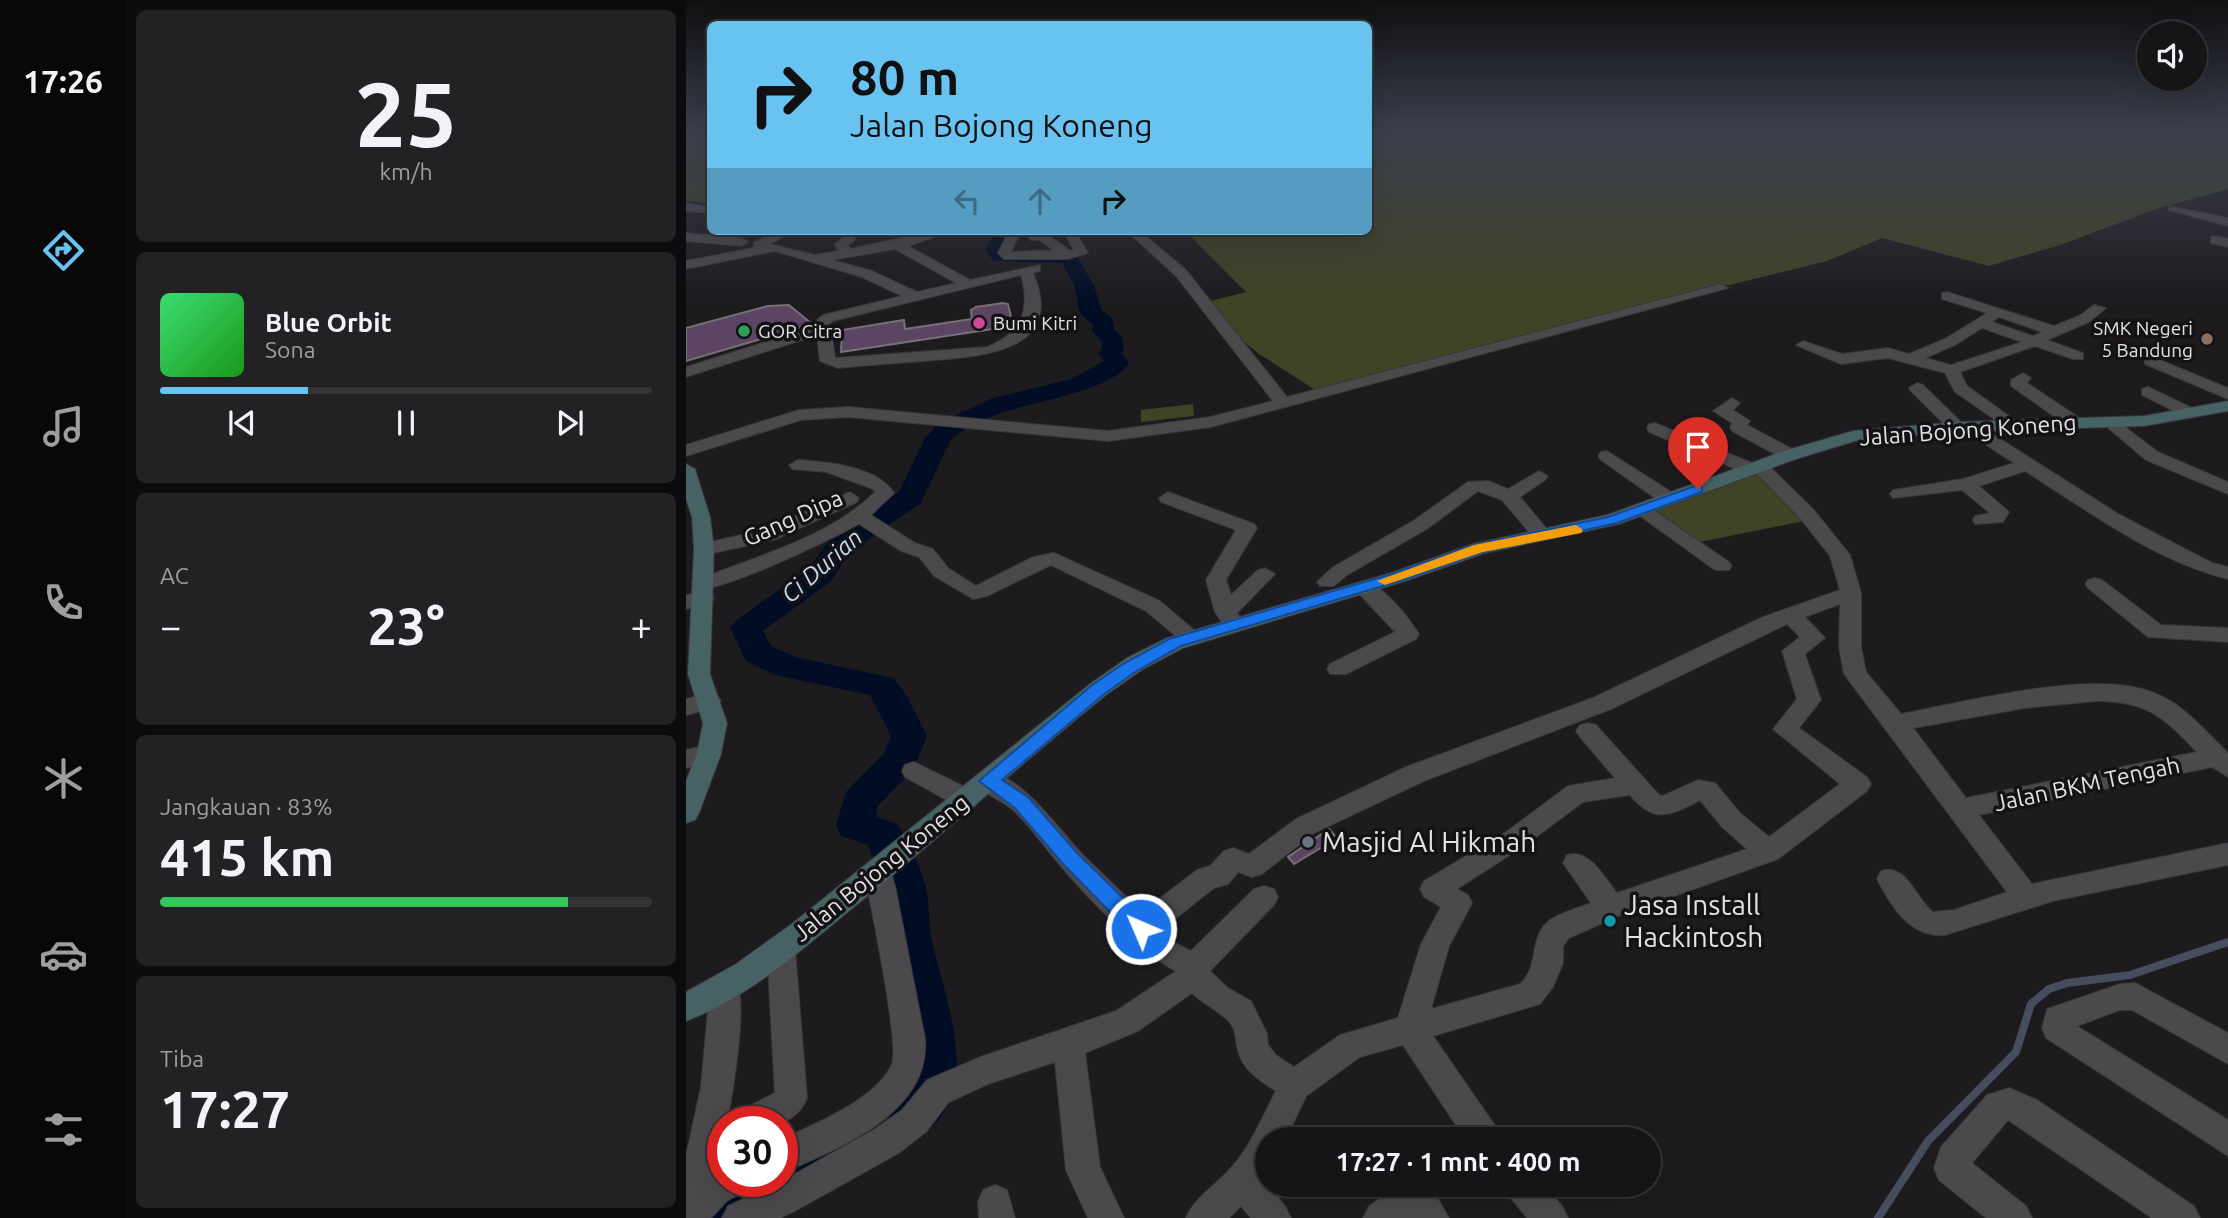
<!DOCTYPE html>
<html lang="id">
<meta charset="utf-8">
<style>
:root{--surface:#161417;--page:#232124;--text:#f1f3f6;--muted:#9e9ea1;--line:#353336;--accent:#69c3f1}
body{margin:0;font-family:Ubuntu,sans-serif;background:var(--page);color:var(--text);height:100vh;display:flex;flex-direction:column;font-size:26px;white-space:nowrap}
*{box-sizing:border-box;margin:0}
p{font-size:23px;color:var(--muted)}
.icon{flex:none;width:38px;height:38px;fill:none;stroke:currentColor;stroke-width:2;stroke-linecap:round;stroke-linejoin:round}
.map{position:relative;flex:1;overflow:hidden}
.drawer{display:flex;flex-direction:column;gap:10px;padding:10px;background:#0c0b0d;width:560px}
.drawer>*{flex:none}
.top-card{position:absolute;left:21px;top:21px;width:665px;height:214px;border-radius:10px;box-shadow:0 7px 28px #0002,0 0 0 2px var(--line);background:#69c3f1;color:#111;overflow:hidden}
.buttons{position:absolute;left:1451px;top:21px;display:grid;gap:14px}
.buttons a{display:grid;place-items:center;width:70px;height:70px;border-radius:50%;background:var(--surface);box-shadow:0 7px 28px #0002,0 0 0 2px var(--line);font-size:35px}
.speed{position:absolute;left:21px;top:1106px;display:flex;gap:14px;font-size:35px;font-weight:700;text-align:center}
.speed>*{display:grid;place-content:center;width:91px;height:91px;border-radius:50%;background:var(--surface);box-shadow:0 7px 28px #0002,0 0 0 2px var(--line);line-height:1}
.speed .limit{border:10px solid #d22;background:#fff;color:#111}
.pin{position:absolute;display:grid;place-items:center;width:60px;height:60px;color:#fff;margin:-72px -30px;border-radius:50% 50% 50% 0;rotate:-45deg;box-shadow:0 0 7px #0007}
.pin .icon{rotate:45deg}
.me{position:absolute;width:77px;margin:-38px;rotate:315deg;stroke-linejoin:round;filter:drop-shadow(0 0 5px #0008)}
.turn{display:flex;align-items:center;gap:24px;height:147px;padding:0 28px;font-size:32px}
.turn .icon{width:91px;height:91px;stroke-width:2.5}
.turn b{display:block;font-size:49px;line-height:60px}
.lanes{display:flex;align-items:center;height:66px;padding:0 28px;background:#0003;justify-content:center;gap:35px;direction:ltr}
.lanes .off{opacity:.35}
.big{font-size:52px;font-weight:700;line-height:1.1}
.drawer .tile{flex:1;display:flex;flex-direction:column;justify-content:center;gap:10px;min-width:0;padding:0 24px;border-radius:10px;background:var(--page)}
.drawer .dial{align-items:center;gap:0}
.dial b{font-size:91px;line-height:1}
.song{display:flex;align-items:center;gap:21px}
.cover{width:84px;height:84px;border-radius:10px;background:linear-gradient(135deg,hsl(140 70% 55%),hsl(120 70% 35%))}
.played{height:7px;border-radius:4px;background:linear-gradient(90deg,var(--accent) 30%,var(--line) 30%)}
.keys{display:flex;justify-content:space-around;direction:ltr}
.heat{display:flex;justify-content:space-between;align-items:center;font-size:38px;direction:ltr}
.charge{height:10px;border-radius:5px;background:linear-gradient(90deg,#34c759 83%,var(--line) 0)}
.trip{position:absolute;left:569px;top:1127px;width:406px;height:70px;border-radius:35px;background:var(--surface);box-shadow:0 7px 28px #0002,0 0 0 2px var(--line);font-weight:700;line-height:70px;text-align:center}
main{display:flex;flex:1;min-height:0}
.tabs{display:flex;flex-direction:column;width:126px;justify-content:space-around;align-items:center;background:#090809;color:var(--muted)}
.tabs .icon{width:49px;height:49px}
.tabs .current{color:var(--accent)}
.tabs b{font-size:32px;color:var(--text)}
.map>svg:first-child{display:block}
.green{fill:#404325}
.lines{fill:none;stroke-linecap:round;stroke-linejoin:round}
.stream-far1{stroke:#454d5e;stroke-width:2.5}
.stream{stroke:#454d5e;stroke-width:8}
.river{fill:#010d25;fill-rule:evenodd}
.building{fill:#5c4562;stroke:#757175;stroke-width:2}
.street-casing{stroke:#383639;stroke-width:2}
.secondary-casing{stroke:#383639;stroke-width:2}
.street{fill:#4c494d;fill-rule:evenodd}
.secondary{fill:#466264;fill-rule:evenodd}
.route{fill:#1a73e8;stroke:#114b97;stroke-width:2}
.slow{fill:#f59e0b}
.hotel-dot{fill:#d1479c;stroke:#151216;stroke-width:2.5}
.leisure-dot{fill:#2e9e5b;stroke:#151216;stroke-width:2.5}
.education-dot{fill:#8d6e63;stroke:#151216;stroke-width:2.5}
.worship-dot{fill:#6b7280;stroke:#151216;stroke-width:2.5}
.culture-dot{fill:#0f9aa8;stroke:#151216;stroke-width:2.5}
.labels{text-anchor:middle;stroke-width:7;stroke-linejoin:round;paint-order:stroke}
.far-poi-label{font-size:19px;fill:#e3e1e3;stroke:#151216;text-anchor:start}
.street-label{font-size:23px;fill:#e3e1e3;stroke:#151216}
.water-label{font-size:24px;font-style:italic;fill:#c4dbfb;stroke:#151216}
.near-poi-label{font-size:28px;fill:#e3e1e3;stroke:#151216;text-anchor:start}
</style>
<main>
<nav class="tabs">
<b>17:26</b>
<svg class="icon current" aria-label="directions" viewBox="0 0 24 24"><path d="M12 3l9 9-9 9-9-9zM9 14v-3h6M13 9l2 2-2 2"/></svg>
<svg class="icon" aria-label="music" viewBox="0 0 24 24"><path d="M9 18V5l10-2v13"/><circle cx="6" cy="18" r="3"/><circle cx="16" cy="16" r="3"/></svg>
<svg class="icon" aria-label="phone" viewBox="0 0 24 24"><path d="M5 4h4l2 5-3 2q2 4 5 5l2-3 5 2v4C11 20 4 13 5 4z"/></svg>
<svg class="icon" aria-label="climate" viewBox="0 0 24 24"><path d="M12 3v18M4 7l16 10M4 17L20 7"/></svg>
<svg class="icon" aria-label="car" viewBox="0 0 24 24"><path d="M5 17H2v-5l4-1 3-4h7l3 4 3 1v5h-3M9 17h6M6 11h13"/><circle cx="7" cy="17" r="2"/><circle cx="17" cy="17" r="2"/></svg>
<svg class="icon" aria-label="filters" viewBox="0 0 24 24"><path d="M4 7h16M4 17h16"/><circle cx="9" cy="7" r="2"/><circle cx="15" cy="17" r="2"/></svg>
</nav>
<section class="drawer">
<div class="tile dial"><b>25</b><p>km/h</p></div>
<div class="tile">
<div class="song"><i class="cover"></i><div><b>Blue Orbit</b><p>Sona</p></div></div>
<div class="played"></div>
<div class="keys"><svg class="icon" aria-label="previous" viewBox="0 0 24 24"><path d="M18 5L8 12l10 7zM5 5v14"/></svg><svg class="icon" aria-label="pause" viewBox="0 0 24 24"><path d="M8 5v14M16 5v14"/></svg><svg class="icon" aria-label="next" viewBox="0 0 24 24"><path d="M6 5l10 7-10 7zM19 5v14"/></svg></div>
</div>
<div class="tile"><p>AC</p>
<div class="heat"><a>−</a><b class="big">23°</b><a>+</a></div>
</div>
<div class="tile"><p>Jangkauan · 83%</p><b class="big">415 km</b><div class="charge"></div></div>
<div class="tile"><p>Tiba</p><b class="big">17:27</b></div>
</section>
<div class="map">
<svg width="1542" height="1218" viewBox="0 0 1542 1218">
<rect width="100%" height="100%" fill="#1e1b1f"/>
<!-- green -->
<g class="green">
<polygon points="0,130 24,130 24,208 0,203"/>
<polygon points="683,130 1542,130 1542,189 1473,208 1377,244 1303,266 1196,238 1141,261 785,349 634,393 573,354 512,304 560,292 499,231 682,231"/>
<polygon points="507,404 508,416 455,422 455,410"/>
<polygon points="1078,465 1118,521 1009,543 962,510"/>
</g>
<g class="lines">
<!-- stream-far1 -->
<polyline class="stream-far1" points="0,154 24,141"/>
<!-- stream -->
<polyline class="stream" points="1192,1218 1242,1141 1330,1052 1345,1004 1363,989 1381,983 1444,975 1542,942"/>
<!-- river -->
<g class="river">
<polygon points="0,201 24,204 24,214 0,211"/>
<path d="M 311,231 L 329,231 L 320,251 L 369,250 L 390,255 L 408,285 L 415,310 L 426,318 L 428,329 L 437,338 L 438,349 L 435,353 L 443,363 C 417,402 305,399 264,441 L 235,503 L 164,552 L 145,581 L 77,631 L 85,646 L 109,657 L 207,678 L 220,695 L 241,736 L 227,770 L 191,807 L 190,817 L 212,824 C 222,843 235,867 240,888 C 244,905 242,924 246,941 C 259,1000 304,1106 226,1138 L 209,1131 L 202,1114 L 209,1097 L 219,1087 L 223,1065 L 221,1019 L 203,939 L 198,887 L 182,845 L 155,836 L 150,825 L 160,792 L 198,753 L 205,736 L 184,695 L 89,675 L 60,661 L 44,628 L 49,621 L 123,569 L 143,540 L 213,492 L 239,438 L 253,423 L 307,398 L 385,379 L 418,361 L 412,354 L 416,348 L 415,340 L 406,331 L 407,325 L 394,313 L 388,285 L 376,263 L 308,261 L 299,250 Z"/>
<path d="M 160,1126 L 178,1133 L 185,1151 L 178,1169 L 62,1218 L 3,1218 C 10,1200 18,1184 37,1176 L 37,1181 L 96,1181 L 96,1151 Z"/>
</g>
</g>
<!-- building -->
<g class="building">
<polygon points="317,303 322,304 327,326 155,352 156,330 218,320 219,329 286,319 285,310 290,307"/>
<polygon points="103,305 126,324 0,361 0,328 82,306"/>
<polygon points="643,829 651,838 608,864 602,857"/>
</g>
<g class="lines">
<defs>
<g id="street">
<polygon points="0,203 24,207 24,213 0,211"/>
<polygon points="1483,206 1542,218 1542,226 1483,210"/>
<path d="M 92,231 L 108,231 L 84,244 L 129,255 L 152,251 L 149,244 L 157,237 L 151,231 L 165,231 L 169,234 L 169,240 L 162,245 L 164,249 L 246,231 L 266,231 L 222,246 L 284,280 L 354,265 L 354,271 L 347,273 C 382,354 292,356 239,361 C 210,363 181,365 152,368 L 134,361 L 131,335 L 0,377 L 0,367 L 130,326 L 130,321 L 137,315 L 216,296 L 176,277 L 89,251 L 0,269 L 0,261 L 67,248 L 68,242 ZM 209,249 L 270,283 L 231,292 L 186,271 L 146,260 ZM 335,275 C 345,311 335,333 301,347 L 149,358 L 144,323 L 147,321 Z"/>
<polygon points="323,231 335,231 325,252 367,250 354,240 345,240 337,231 360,233 383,250 388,250 377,231 389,231 402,253 382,259 318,259 312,253"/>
<polygon points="441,231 454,231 500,270 601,397 1035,284 1042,288 525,427 422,441 162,417 115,420 0,456 0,445 113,410 162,407 422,431 524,417 587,401 490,276"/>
<polygon points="0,233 56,238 62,242 56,246 0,241"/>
<polygon points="1529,236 1542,239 1542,247 1525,243 1525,237"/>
<path d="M 1261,292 L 1368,326 L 1393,316 L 1408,305 L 1420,308 L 1403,322 L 1361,340 L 1397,353 L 1397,359 L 1387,359 L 1349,346 L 1274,372 L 1281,386 L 1330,421 L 1332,425 L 1324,430 L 1269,392 L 1259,373 L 1202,358 L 1155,364 L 1110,345 L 1117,341 L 1156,354 L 1202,348 L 1223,354 L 1259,339 L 1301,313 L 1256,299 L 1256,293 ZM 1313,317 L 1356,332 L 1347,336 L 1306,322 ZM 1296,328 L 1336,342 L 1265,365 L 1239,358 L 1269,345 Z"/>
<polygon points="1464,356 1542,388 1542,399 1459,364 1459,358"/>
<polygon points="1337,373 1345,378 1341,383 1395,419 1395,427 1383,427 1325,386 1325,380"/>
<path d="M 1231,383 L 1237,385 L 1277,424 L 1289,423 L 1434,515 L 1526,563 L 1542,567 L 1542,579 C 1469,561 1402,511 1339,471 L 1293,486 L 1323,512 L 1317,522 L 1289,524 L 1287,520 L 1289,516 L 1304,513 L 1276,490 L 1207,498 L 1204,494 L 1207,490 L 1277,479 L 1328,463 L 1277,430 L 1265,431 L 1225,391 L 1223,388 Z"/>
<polygon points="1462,387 1510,410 1512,413 1510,416 1498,416 1456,395 1456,389"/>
<polygon points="1046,398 1054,403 1047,410 1064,421 1061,425 1110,451 1113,455 1110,459 1098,459 1046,431 1044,427 1046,423 1027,411"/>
<polygon points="1426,417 1472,452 1542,482 1542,494 1460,460 1420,426 1418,422"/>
<path d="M 969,423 L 1066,463 L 1079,462 L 1128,510 L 1164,555 L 1175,593 L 1175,647 L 1180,672 L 1215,714 C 1280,702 1408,668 1468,693 C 1498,704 1520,732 1542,753 L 1542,777 L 1526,767 L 1293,815 L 1346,884 L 1542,843 L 1542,865 L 1367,901 L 1259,935 C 1224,938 1205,906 1191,879 L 1195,871 C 1221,863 1229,898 1247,912 L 1268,910 L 1321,892 L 1158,674 L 1153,647 L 1154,604 L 1119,617 L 1139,638 L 1119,654 L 1135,700 L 1113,728 L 1181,777 L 1185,784 L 1181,791 L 1092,859 L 935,915 L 883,938 L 877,946 L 877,963 L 867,987 L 854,1004 L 747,1036 L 810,1127 L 815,1139 L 779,1139 L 717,1045 L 674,1057 L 620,1096 L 600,1139 L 581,1139 L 581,1174 L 578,1179 L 599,1206 L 605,1218 L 565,1218 L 555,1206 L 543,1218 L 500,1218 C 509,1197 529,1186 543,1170 C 564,1148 576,1117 590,1091 C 574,1081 557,1070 552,1051 C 549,1041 551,1033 545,1024 C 540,1016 515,1002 506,993 L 452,1031 L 399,1053 L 414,1167 L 438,1218 L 402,1218 L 380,1170 L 369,1062 L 302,1084 L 263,1102 L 240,1132 L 213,1153 L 109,1211 L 94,1218 L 36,1218 L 42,1206 L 96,1181 L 189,1129 L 216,1110 L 241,1080 L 297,1056 L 430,1011 L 490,971 C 453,953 396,892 369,859 C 355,843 343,824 327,810 C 315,799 297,795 290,781 L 293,774 C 329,763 375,833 397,855 C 416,874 437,893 456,912 L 511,870 L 524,866 L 538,851 L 547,848 L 563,854 L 610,819 L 720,767 L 909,697 L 1077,617 L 1154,590 L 1144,556 L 1114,518 L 1070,473 L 1059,473 L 963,432 L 961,428 L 963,424 ZM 1101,624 L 1114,637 L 1096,651 L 1111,699 L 1087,729 L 1154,784 L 1083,837 L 1054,813 L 1029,783 L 1012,780 L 977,796 L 973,795 L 910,725 L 902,723 L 894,725 L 890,731 L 894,737 L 929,778 L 882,786 L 820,832 L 738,881 L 734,889 L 738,897 L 755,907 L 735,944 L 712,1018 L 654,1035 L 608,1067 L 590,1055 L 582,1045 L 581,1034 L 565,1001 L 542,988 L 524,971 L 588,905 L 592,897 L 588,889 L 578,886 L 568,889 L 505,951 L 489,943 L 475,930 L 528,888 L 542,884 L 552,872 L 566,877 L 576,874 L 628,833 L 738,781 L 925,709 ZM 1411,701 C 1463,702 1476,716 1511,752 L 1280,798 L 1227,728 L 1339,708 ZM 944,795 C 968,824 984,816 1014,800 L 1036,827 L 1061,849 L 931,893 C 918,877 903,848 881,855 L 877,863 L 905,903 C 893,908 875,912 864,920 C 842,936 854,967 834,984 L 745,1009 L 763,946 L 786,903 L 782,895 L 771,889 L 838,846 L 897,802 Z"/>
<polygon points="921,451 990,495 992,499 990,503 976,503 915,460 912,456 915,452"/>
<path d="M 112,460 C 142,462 191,466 208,493 L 185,515 L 229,543 L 247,549 L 262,568 L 290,586 L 347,557 L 368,553 L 474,601 L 516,637 L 513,642 L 497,642 L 460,611 L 365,565 L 301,596 L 287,599 L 248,576 L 233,557 L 215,551 L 173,524 C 148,538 33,594 11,588 L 8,584 L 11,580 C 70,556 143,538 189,492 L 187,489 L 140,472 L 106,469 L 103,465 Z"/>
<polygon points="853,471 862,476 859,480 834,497 865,534 862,538 848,538 816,500 792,491 741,529 661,575 648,586 634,586 631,582 647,567 727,521 782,482 802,481 822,489"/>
<polygon points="164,492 173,498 171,502 90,539 18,555 8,549 11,545 77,530"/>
<polygon points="482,492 568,524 571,528 540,580 545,595 572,570 579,568 589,574 551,613 560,625 557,630 541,630 529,612 520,580 550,530 475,502 473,498"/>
<polygon points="957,503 1043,562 1046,566 1043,570 1029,570 950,513 948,509 950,505"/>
<polygon points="1409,578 1416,580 1475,625 1542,628 1542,642 1462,637 1402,588 1399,584 1402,580"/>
<path d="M 677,581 C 699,586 721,616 733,634 L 730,639 L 660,674 L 644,674 L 641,669 L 644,664 L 709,632 L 667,587 Z"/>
<polygon points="18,592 28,598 25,603 0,609 0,595"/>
<polygon points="23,693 31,695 35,701 31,707 0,715 0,699"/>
<polygon points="23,745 32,748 35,754 32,760 0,768 0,750"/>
<polygon points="228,762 289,792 293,799 289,806 280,809 271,806 219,777 216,771 219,765"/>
<path d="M 192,861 L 202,864 L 209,886 L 239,1039 C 245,1113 152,1149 96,1173 L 96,1139 C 129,1124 191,1099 206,1064 C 214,1046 184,900 178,872 L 182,864 Z"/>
<path d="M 95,937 L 105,940 L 109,949 L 121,1098 C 107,1131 81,1122 49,1122 L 53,1111 L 89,1093 L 81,949 L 85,940 Z"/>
<path d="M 39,974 L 50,978 C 62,1004 47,1091 41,1122 L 37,1122 L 37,1143 L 29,1170 L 37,1167 L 37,1181 L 61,1181 L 56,1193 L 42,1200 L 25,1218 L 0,1218 L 0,1156 L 15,1087 L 24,987 L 28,978 Z"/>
<polygon points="1449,983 1542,1033 1542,1064 1446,1010 1434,1010 1391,1026 1542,1120 1542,1156 1360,1038 1356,1028 1361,1009 1434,984"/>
<polygon points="1323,1088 1351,1100 1508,1206 1514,1218 1466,1218 1322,1120 1286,1163 1340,1206 1346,1218 1300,1218 1253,1180 1248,1168 1255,1147 1301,1095"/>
<polygon points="309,1185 321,1190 329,1218 293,1218 292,1202 297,1190"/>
<polygon points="714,1185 756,1185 751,1197 763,1218 677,1218 683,1206"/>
<polygon points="819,1185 858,1185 876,1206 882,1218 841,1218 824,1197"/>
</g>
<g id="secondary">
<path d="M 1542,401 L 1542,411 L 1458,426 L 1271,432 L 1169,441 L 1110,459 L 933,524 L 799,553 L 719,581 L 497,648 L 457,669 L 420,695 C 333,765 250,841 163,911 C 113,952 61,998 0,1021 L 0,992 L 50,964 L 107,923 L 404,684 L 441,658 L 481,638 L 705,573 L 787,544 L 921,515 L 1098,451 L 1167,431 L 1271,422 L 1458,416 Z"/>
<polygon points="0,464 9,469 24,517 28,549 24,674 41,723 35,754 13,813 9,820 0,823 0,781 11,754 17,723 2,674 8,549 6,517 0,499"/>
</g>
</defs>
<!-- street casing -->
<use href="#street" class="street-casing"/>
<!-- secondary casing -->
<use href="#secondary" class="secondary-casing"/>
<!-- street -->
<use href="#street" class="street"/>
<!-- secondary -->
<use href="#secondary" class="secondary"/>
</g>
<!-- sky -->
<linearGradient id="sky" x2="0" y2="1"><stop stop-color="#100f11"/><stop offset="0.43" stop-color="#3b3f4d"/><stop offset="1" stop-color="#3b3f4d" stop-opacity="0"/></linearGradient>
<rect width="1542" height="301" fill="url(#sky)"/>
<!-- route -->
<polygon class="route" points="1012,485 1016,486 1016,492 931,523 797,552 717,580 495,646 449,672 417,695 316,780 343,798 392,854 463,923 466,929 463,936 455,938 448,936 378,865 329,808 293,781 405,686 437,664 483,639 706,574 788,545 922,517"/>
<!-- slow -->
<polygon class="slow" points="890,525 897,530 895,533 797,552 699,585 691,581 788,545"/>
<!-- markers -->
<circle class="hotel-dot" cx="293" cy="323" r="7"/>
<circle class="leisure-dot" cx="58" cy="331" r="7"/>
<circle class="education-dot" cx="1521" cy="339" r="7"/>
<circle class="worship-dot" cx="622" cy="842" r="7"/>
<circle class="culture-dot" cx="924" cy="921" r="7"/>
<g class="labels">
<!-- far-poi labels -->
<g class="far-poi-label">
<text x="307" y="330">Bumi Kitri</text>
<text x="1507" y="335" text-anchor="end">SMK Negeri<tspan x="1507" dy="22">5 Bandung</tspan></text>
<text x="72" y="338">GOR Citra</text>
</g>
<!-- street labels -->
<g class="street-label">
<text transform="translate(1282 430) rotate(-4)" y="8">Jalan Bojong Koneng</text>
<text transform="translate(107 518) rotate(-24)" y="8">Gang Dipa</text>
<text transform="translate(1401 784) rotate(-12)" y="8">Jalan BKM Tengah</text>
<text transform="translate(195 868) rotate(-39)" y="8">Jalan Bojong Koneng</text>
</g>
<!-- water labels -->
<g class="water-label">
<text transform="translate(136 566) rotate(-41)" y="8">Ci Durian</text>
</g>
<!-- near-poi labels -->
<g class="near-poi-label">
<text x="636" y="852">Masjid Al Hikmah</text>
<text x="938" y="915">Jasa Install<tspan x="938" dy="32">Hackintosh</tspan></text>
</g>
</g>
</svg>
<div class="buttons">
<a><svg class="icon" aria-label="sound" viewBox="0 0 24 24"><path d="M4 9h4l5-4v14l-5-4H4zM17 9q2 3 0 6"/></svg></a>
</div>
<div class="speed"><div class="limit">30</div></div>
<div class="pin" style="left:1012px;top:489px;background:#d93025"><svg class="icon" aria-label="arrive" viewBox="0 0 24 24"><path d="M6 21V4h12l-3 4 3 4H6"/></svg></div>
<svg class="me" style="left:455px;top:929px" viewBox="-20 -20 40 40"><circle r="17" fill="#1a73e8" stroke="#fff" stroke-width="3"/><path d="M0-11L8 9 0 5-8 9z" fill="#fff"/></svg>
<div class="trip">17:27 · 1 mnt · 400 m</div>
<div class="top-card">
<div class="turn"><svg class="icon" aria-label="right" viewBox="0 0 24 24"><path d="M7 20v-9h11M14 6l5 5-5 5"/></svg><div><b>80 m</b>Jalan Bojong Koneng</div></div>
<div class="lanes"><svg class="icon off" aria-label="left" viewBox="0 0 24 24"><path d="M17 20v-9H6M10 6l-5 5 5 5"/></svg><svg class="icon off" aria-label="ahead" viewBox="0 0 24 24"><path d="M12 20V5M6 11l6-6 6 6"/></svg><svg class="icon" aria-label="right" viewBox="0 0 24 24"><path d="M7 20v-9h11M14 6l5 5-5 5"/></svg></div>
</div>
</div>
</main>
